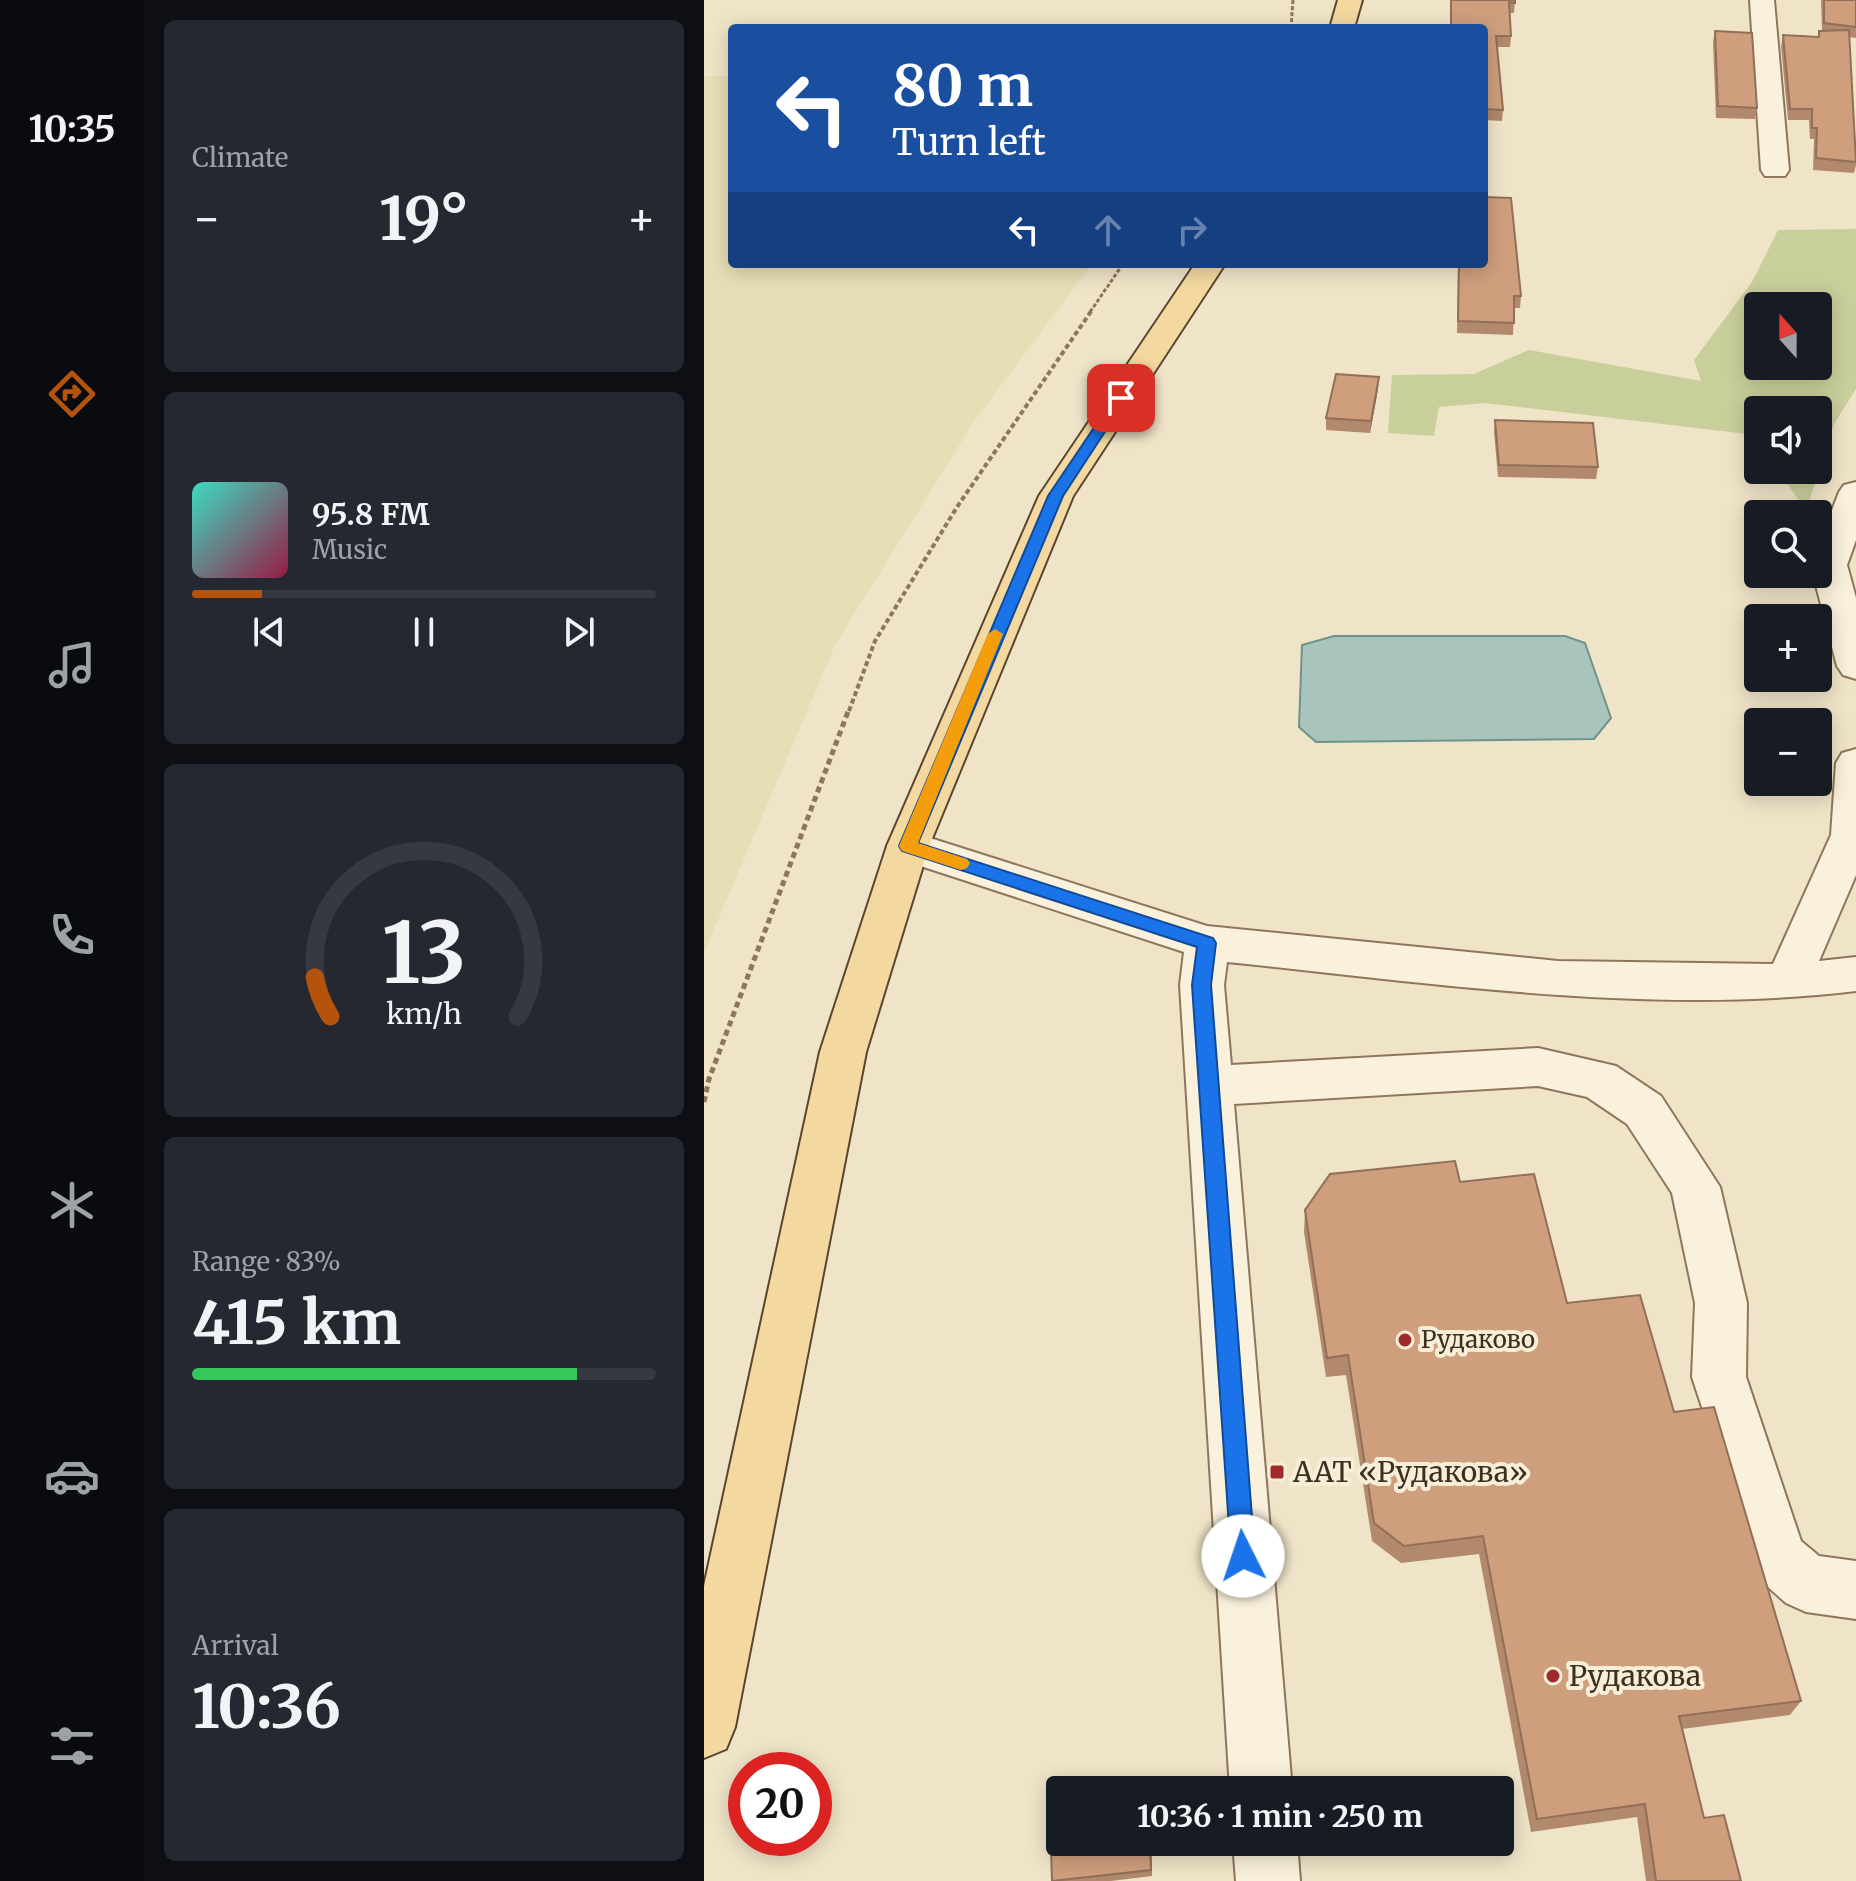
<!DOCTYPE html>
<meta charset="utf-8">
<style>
:root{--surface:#171b24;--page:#242831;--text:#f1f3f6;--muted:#9ea1a6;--line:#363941;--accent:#b45309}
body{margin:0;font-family:Merriweather,serif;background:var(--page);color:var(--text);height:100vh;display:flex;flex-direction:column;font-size:30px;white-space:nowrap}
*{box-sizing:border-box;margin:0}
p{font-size:26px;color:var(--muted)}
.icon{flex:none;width:44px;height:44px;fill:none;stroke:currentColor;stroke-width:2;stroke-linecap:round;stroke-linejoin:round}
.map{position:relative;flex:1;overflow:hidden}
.sheet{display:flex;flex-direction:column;gap:20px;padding:20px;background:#0d0f14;width:560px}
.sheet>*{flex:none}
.banner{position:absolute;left:24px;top:24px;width:760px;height:244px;border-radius:8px;box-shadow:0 4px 20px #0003;background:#1a4fa0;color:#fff;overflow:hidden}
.needle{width:52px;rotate:339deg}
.controls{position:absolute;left:1040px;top:292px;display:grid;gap:16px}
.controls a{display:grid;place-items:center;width:88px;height:88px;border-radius:8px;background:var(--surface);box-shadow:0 4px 20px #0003;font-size:40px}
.speed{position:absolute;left:24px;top:1752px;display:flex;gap:16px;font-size:40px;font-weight:700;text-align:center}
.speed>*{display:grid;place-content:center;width:104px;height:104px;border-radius:50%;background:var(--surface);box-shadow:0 4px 20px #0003;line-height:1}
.speed .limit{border:12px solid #d22;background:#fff;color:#111}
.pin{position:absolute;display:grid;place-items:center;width:68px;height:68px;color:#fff;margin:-34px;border-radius:16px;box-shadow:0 4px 12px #0006}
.me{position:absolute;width:88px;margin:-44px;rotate:356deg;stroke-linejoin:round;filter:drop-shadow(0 0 6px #0008)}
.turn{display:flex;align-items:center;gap:28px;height:168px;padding:0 32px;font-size:36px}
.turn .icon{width:104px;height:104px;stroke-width:2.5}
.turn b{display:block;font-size:56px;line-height:68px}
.lanes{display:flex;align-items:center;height:76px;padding:0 32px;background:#0003;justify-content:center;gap:40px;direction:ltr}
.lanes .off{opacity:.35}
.big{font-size:60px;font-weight:700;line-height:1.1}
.sheet .widget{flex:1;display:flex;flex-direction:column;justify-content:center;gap:12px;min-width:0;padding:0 28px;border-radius:12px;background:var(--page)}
.sheet .dial{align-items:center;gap:0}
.dial svg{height:208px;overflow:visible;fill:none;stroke:var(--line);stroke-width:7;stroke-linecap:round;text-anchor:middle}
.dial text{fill:var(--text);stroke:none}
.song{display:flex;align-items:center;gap:24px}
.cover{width:96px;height:96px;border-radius:12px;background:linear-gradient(135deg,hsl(170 70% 55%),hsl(340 70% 35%))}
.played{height:8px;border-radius:4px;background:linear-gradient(90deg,var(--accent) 15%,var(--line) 15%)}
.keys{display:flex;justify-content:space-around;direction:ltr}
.heat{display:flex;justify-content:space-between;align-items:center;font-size:44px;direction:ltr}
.charge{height:12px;border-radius:6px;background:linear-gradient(90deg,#34c759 83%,var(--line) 0)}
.trip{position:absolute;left:342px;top:1776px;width:468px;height:80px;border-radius:8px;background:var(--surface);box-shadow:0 4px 20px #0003;font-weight:700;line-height:80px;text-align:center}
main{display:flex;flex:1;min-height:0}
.tab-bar{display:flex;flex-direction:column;width:144px;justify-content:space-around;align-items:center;background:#090b0e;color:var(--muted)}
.tab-bar .icon{width:56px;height:56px}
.tab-bar .current{color:var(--accent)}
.tab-bar b{font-size:36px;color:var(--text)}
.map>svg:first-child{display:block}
.farmland{fill:#e6deb5}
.green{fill:#c9cf9b;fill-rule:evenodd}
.water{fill:#a9c4bc;stroke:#6f938a;stroke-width:2}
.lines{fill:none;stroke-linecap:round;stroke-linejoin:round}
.minor-casing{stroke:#8d765c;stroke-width:4}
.major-casing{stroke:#5b4430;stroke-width:4}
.path-far2{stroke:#8d765c;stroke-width:3;stroke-dasharray:4 2;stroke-linecap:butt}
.path-far1{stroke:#8d765c;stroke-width:4;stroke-dasharray:5 3;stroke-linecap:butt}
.path{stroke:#8d765c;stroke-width:5;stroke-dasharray:6 4;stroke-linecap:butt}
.minor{fill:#faf1dc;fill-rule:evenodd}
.major{fill:#f3d9a0;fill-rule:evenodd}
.wall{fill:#b2896c}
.shaded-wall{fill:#916f58}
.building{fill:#cf9f7d;stroke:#916f58;stroke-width:2}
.route{fill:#1a73e8;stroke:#114b97;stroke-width:2}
.slow{fill:#f59e0b}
.poi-dot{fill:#9e2a2b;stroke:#f7eed8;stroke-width:3}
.labels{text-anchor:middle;stroke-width:8;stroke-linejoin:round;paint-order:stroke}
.poi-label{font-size:24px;fill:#3d2e20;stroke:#f7eed8;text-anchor:start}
.near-poi-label{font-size:28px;fill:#3d2e20;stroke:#f7eed8;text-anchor:start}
</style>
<main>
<nav class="tab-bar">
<b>10:35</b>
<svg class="icon current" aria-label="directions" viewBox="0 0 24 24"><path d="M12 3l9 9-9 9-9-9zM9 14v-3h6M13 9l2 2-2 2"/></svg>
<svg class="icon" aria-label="music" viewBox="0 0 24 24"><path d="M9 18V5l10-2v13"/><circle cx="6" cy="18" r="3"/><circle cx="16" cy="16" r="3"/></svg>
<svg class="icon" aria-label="phone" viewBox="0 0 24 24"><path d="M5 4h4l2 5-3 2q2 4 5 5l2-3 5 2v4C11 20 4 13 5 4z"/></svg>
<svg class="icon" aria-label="climate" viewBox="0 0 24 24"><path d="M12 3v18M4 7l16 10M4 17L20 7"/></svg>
<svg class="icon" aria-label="car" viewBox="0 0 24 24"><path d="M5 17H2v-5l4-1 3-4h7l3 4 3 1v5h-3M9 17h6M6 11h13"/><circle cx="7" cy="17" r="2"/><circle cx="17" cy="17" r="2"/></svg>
<svg class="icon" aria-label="filters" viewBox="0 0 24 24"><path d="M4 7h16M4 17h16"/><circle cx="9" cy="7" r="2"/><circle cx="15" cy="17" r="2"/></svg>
</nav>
<section class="sheet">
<div class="widget"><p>Climate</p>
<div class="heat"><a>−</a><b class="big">19°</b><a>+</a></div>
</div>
<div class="widget">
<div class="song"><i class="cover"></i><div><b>95.8 FM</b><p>Music</p></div></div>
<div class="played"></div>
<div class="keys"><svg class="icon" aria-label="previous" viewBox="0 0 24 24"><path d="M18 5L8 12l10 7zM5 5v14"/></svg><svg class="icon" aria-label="pause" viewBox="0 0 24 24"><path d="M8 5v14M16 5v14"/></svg><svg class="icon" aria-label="next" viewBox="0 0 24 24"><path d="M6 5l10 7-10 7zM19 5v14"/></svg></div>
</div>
<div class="widget dial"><svg viewBox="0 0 100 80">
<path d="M14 69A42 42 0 1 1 86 69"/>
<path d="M14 69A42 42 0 0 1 8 54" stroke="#b45309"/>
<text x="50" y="56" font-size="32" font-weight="700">13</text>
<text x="50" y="72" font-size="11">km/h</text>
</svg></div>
<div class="widget"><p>Range · 83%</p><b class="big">415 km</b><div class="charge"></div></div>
<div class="widget"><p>Arrival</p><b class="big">10:36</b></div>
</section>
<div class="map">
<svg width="1152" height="1881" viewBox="0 0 1152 1881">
<rect width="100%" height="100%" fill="#f0e4c8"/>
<!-- farmland -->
<polygon class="farmland" points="0,76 28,76 28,264 388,264 271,420 132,643 0,953"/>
<!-- green -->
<path class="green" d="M 1152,229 L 1152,389 L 1130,424 L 1102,511 L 1074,470 L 1114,470 L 1114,410 L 1054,410 L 1054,440 L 1051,435 L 781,403 L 735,407 L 730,436 L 684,433 L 688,375 L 770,374 L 825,350 L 997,381 L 990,360 L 1048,282 L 1074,230 ZM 1054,306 L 1114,306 L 1114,366 L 1054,366 Z"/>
<!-- water -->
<polygon class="water" points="630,636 861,636 881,643 907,718 890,739 612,742 595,727 598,645"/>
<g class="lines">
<defs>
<g id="minor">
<polygon points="1046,0 1070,0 1085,170 1081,176 1061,176 1057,170"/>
<polygon points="1152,482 1152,540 1143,565 1152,598 1152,679 1139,675 1133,666 1109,574 1114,574 1114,547 1135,492 1140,485"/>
<path d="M 1152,749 L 1152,875 L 1115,961 L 1152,957 L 1152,991 C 947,1016 728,983 523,962 L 520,985 L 527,1065 L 834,1048 L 912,1066 L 957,1096 L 1016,1187 L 1043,1303 L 1042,1377 L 1097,1541 L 1115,1556 L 1152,1561 L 1152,1619 L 1102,1612 L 1082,1603 L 1055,1579 L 988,1377 L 991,1303 L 968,1193 L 923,1124 L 883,1097 L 834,1086 L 530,1104 L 588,1790 L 526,1790 L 476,985 L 480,952 L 189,857 L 183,846 L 189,835 L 204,831 L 503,926 L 854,961 L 1069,964 L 1127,835 L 1132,763 L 1138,753 Z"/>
<polygon points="529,1842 593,1842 596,1881 532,1881"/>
</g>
<g id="major">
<polygon points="634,0 658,0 650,28 626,28"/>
<polygon points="491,264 521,264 369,496 225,846 162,1052 31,1727 22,1749 0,1758 0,1586 116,1052 183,846 335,496"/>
</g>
</defs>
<!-- minor casing -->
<use href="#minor" class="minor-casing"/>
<!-- major casing -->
<use href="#major" class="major-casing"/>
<!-- path-far2 -->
<g class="path-far2">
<polyline points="587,28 589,0"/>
<polyline points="386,312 419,264"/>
</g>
<!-- path-far1 -->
<polyline class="path-far1" points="145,711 171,641 253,507 388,310"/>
<!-- path -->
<polyline class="path" points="0,1102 5,1079 145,709"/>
<!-- minor -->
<use href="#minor" class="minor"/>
<!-- major -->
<use href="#major" class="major"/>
</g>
<!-- wall -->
<g class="wall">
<polygon points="746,0 811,0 810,13 806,13 807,36 806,47 793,47 799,110 798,121 780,120 780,28 746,28"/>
<polygon points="1117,0 1152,0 1152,38 1145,37 1152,149 1152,165 1150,173 1109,170 1110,139 1106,139 1105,120 1084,120 1077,46 1079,35 1114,37 1115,31 1118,31"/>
<polygon points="1011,31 1053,108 1051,119 1012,118 1009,42"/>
<polygon points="754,264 780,264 817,296 816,308 810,308 809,335 753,333"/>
<polygon points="674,389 666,433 622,430 622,418"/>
<polygon points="791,420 894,467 892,479 794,477 790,432"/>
<polygon points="756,1182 863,1303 970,1412 1097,1701 1086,1715 978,1729 1000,1818 1037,1881 942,1881 933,1817 827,1832 775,1554 697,1563 668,1541 642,1375 622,1377 600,1232 601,1210"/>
<polygon points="447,1842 448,1876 407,1881 348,1881"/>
</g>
<!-- shaded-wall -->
<g class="shaded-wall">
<polygon points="675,377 674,389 666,433 667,421"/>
<polygon points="446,1842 447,1842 448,1876 447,1870"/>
</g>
<!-- building -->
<g class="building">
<polygon points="747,0 811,0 811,3 805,2 807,36 792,36 799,110 780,109 780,28 747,28"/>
<polygon points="1120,0 1152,0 1152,27 1120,23"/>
<polygon points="1145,30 1152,162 1112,158 1113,128 1108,128 1108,109 1086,109 1079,35 1115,37 1115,31"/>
<polygon points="1011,31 1048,33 1053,108 1014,106"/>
<polygon points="780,197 807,198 817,296 810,296 810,323 754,321 755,264 780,264"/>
<polygon points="632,374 675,377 667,421 622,418"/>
<polygon points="791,420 889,423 894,467 795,465"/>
<polygon points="751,1161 756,1182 830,1174 863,1303 936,1295 970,1412 1010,1407 1097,1701 975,1716 1000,1818 1020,1815 1037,1881 952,1881 941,1804 833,1819 779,1536 700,1546 670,1523 644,1355 623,1358 601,1210 626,1174"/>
<polygon points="356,1815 356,1842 446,1842 447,1870 348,1881 346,1816"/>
</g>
<!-- route -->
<polygon class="route" points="417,394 423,398 359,496 214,843 509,938 512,943 507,985 551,1556 548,1565 539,1568 531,1565 527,1556 488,985 493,947 198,851 195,846 344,496 412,395"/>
<!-- slow -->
<polygon class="slow" points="291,629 299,634 214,843 263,859 266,863 263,868 257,870 198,851 195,846 284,634"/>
<!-- markers -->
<g class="poi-dot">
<circle cx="701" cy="1340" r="8"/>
<rect x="565" y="1464" width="16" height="16" rx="4"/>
<circle cx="849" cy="1676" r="8"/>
</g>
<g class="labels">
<!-- poi labels -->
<g class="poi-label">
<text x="717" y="1348">Рудаково</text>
</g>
<!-- near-poi labels -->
<g class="near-poi-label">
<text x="589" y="1482">ААТ «Рудакова»</text>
<text x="865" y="1686">Рудакова</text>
</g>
</g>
</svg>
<div class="controls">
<a><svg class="needle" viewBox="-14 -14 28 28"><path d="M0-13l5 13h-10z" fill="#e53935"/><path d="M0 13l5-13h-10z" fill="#9ea1a6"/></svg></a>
<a><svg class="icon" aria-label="sound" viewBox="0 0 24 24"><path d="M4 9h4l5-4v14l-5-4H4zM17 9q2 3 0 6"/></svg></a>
<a><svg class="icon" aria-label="search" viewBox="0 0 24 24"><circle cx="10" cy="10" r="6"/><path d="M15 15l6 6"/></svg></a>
<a>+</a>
<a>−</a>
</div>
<div class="speed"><div class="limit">20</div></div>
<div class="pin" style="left:417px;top:398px;background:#d93025"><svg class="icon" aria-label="arrive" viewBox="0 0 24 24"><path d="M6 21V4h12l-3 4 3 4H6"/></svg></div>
<svg class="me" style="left:539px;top:1556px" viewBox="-20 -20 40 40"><circle r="19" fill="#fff"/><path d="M0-13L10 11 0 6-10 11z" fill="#1a73e8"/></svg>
<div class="trip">10:36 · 1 min · 250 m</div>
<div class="banner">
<div class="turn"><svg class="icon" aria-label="left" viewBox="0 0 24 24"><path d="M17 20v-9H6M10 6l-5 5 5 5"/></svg><div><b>80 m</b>Turn left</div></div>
<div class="lanes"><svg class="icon" aria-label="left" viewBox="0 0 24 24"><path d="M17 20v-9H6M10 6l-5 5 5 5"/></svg><svg class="icon off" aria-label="ahead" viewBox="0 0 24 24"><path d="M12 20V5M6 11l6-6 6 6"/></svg><svg class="icon off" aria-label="right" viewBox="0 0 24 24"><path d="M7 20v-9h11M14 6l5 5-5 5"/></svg></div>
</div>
</div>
</main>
